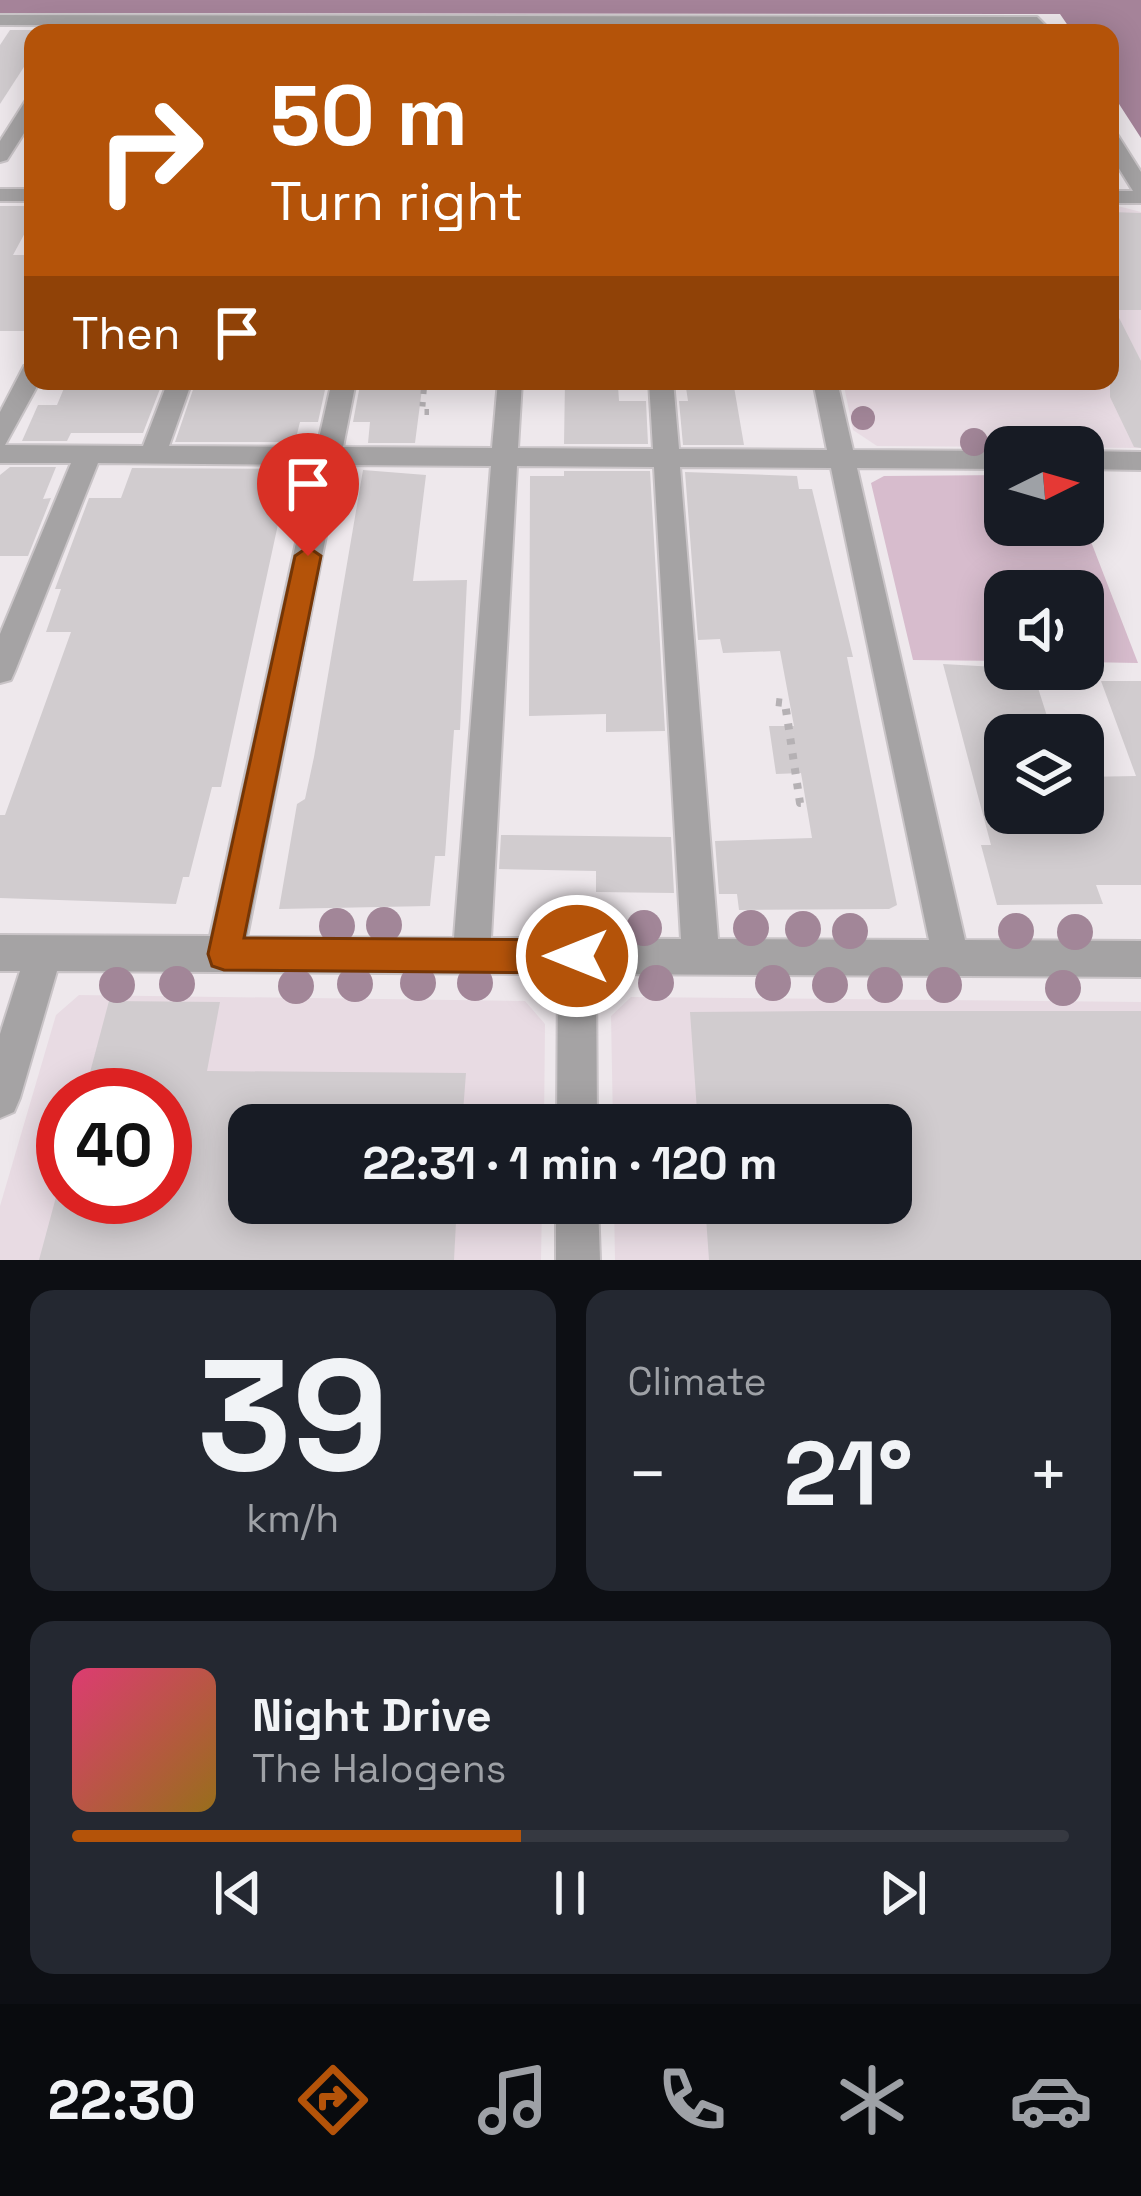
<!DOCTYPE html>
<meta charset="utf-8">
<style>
:root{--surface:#171b24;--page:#242831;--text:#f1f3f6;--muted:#9ea1a6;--line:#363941;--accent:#b45309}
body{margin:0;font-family:"Space Grotesk",sans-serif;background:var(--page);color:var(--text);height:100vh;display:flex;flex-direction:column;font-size:45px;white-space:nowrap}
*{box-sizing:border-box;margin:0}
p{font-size:39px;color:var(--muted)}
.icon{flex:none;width:66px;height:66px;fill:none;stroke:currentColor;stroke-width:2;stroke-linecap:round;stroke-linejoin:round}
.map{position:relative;height:1260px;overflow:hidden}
.panel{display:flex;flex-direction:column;gap:30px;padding:30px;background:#0d0f14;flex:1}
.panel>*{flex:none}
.banner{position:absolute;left:24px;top:24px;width:1095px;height:366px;border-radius:24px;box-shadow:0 6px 30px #0003;background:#b45309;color:#fff;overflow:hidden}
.needle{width:78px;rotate:85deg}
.buttons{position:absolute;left:984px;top:426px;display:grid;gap:24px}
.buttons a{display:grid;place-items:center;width:120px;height:120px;border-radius:24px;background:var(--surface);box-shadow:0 6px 30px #0003;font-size:60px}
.speed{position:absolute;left:36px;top:1068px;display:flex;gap:24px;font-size:60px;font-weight:700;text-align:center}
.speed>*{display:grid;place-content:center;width:156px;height:156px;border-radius:50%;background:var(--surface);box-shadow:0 6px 30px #0003;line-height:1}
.speed .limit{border:18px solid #d22;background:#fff;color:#111}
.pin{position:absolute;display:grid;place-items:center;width:102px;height:102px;color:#fff;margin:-123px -51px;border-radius:50% 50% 50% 0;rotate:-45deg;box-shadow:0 0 12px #0007}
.pin .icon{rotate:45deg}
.me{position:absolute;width:132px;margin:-66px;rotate:270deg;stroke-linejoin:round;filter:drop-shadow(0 0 9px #0008)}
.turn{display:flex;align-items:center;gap:42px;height:252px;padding:0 48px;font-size:54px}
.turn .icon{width:156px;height:156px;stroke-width:2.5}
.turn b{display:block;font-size:84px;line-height:102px}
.then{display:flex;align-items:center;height:114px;padding:0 48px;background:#0003;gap:24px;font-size:45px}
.big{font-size:90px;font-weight:700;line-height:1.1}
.panel .tile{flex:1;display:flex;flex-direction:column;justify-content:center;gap:18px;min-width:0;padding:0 42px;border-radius:24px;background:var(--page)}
.panel .dial{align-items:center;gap:0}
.dial b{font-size:156px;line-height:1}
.song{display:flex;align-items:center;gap:36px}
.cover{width:144px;height:144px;border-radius:18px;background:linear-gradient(135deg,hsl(340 70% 55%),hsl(40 70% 35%))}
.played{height:12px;border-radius:6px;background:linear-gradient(90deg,var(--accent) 45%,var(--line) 45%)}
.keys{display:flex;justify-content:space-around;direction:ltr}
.heat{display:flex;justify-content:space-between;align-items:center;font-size:66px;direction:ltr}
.panel .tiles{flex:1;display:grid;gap:30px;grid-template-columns:1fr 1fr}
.tile:last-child{grid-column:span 2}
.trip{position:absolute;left:228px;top:1104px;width:684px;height:120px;border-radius:24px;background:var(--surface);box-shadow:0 6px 30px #0003;font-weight:700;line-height:120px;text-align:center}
.menu{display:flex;height:192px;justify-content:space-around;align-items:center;background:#090b0e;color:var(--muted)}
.menu .icon{width:84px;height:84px}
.menu .active{color:var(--accent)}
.menu b{font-size:54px;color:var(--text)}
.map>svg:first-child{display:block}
.built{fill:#e8dbe3;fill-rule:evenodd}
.green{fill:#d7bccd}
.water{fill:#a58399}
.building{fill:#d1cccf}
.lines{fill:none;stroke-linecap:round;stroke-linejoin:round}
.minor-casing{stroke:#c9c4c7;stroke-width:4}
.path-far1{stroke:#b5b1b4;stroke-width:6;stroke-dasharray:4.5 8;stroke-linecap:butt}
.path{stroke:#b5b1b4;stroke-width:8;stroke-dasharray:6 9;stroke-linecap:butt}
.minor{fill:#a5a3a4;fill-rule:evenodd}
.tree{fill:#a28698}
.route{fill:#b45309;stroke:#753606;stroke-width:3}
</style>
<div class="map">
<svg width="1141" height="1260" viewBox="0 0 1141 1260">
<rect width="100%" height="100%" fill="#eee8ec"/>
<!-- built -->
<g class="built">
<polygon points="1110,204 1141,212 1141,448 877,446 853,430 843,381 1110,381"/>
<path d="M 79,995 L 525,1001 L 545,1024 L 544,1125 L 249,1125 L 249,1203 L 542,1203 L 541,1260 L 0,1260 L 0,1206 L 56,1015 ZM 63,1095 L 165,1095 L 165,1197 L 63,1197 Z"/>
<polygon points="631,997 1141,1002 1141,1260 615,1260 614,1203 891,1203 891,1125 613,1125 611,1016"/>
</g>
<!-- green -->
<polygon class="green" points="1005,475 1005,525 1083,525 1083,521 1138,663 1083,662 1083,591 1005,591 1005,661 913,660 871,483 884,476"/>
<!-- water -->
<polygon class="water" points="0,0 1141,0 1141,138 1110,90 1110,33 1073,33 1060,14 0,13"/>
<!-- building -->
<g class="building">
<polygon points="10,30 33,30 33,53 0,104 0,45"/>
<polygon points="0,206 33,206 33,218 13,255 33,255 33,331 0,331"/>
<polygon points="1110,212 1141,213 1141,310 1115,310 1141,361 1141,448 1134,447 1110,397"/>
<polygon points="67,381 163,381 143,433 71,433 67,441 22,441 38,405 57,405"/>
<polygon points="196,381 305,381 304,386 326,385 318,422 300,422 295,442 175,442"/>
<polygon points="376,381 423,381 415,443 368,443 370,422 353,422 360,385"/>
<polygon points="565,381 608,381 608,386 618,386 619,401 646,401 648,444 564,444"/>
<polygon points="685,381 733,381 744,445 683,445 679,401 688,401"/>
<polygon points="10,467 56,467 43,499 51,498 28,556 0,556 0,475"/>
<polygon points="132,468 290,469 221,787 212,787 189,877 183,877 176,904 0,898 0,815 5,815 71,632 46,632 61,589 55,589 89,498 121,498"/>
<polygon points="363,470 426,475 413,581 467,580 460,730 454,730 445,856 435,856 430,906 279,909 297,804 305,799 314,757"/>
<polygon points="564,471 650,471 665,731 606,732 606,714 529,716 530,476 564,476"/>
<polygon points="685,472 797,476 799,489 812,489 853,657 847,657 897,905 889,909 739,910 737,894 719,894 715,841 812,838 801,773 776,774 769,726 794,726 780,651 723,653 720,639 698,640"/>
<polygon points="943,664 1032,669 1053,735 1005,735 1005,813 1089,813 1083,777 1136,776 1101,681 1141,681 1141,885 1096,885 1103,904 997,905 981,845 991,845"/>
<polygon points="501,835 671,837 674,893 596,892 596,871 499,869"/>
<polygon points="109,1001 220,1002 207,1071 466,1073 462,1125 249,1125 249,1203 457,1203 454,1260 39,1260 56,1197 165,1197 165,1095 84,1095"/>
<polygon points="824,1011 1141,1011 1141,1260 709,1260 705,1203 891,1203 891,1125 698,1125 690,1012"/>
</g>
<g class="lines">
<defs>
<g id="minor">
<polygon points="0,15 1037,17 1053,33 1035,33 1032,27 0,25"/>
<polygon points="33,98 33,119 7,160 0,162 0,141 26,100"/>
<polygon points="1110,132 1117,134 1141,172 1141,203 1110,203 1110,191 1133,191 1110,154"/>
<rect x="0" y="189" width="33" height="12"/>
<path d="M 33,363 L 33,381 L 40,381 L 5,445 L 143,446 L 168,381 L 192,381 L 169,446 L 317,447 L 332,381 L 356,381 L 343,447 L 492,448 L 498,381 L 522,381 L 518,448 L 653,449 L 649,381 L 673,381 L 679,449 L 827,450 L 813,381 L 837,381 L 853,450 L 1005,451 L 1005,469 L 857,468 L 965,940 L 1141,941 L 1141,977 L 596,974 L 597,1125 L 557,1125 L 558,974 L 57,971 L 20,1098 L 14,1112 L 0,1118 L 0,1034 L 20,971 L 0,971 L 0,935 L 210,936 L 313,465 L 98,463 L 15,671 L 11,680 L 0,683 L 0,634 L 71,463 L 0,463 L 0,412 L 24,366 ZM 340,465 L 491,466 L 454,938 L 247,937 ZM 517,466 L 654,467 L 681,939 L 491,938 ZM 680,467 L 831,468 L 929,940 L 718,939 Z"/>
<polygon points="1083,451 1141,452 1141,470 1083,469"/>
<polygon points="556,1203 598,1203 600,1260 556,1260"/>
</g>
</defs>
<!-- minor casing -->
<use href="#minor" class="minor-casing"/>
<!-- path-far1 -->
<polyline class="path-far1" points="429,412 422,412 424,387 478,387"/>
<!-- path -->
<polyline class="path" points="776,702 785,703 800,803 806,803"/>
<!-- minor -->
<use href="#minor" class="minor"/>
</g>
<!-- trees -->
<g class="tree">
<circle cx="863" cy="418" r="12"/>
<circle cx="974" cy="442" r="14"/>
<circle cx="384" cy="925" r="18"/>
<circle cx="337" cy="926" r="18"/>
<circle cx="644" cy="928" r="18"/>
<circle cx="751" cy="928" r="18"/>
<circle cx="803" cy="929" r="18"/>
<circle cx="589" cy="930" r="18"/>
<circle cx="850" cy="931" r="18"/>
<circle cx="1016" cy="931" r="18"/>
<circle cx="1075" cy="932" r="18"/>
<circle cx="418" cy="983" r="18"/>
<circle cx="475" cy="983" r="18"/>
<circle cx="656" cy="983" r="18"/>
<circle cx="773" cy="983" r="18"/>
<circle cx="177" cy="984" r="18"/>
<circle cx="355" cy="984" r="18"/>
<circle cx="117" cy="985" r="18"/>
<circle cx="830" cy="985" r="18"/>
<circle cx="885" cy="985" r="18"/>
<circle cx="944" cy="985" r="18"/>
<circle cx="296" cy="986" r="18"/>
<circle cx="1063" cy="988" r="18"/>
</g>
<!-- route -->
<polygon class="route" points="308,547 321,556 244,938 577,940 589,945 593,956 589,968 577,973 224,970 212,966 208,954 295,556"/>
</svg>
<div class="buttons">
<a><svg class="needle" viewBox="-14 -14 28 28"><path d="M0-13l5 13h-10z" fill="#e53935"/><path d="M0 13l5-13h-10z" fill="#9ea1a6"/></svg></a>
<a><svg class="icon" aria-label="sound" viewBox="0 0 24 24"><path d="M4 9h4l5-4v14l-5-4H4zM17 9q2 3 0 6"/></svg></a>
<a><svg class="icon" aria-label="layers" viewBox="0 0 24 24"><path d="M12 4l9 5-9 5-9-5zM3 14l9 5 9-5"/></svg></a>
</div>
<div class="speed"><div class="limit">40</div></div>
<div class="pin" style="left:308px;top:556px;background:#d93025"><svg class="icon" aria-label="arrive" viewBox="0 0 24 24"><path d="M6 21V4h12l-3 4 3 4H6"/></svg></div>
<svg class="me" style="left:577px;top:956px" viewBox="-20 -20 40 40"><circle r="17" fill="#b45309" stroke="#fff" stroke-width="3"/><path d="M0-11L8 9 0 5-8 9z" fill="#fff"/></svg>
<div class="trip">22:31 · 1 min · 120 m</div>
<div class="banner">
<div class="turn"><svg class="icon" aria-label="right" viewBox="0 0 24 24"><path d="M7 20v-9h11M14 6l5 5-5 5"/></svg><div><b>50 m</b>Turn right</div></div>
<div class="then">Then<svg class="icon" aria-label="arrive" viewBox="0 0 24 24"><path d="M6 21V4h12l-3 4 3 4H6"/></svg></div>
</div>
</div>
<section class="panel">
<div class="tiles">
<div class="tile dial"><b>39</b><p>km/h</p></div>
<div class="tile"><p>Climate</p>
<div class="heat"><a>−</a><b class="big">21°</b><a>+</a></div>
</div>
<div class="tile">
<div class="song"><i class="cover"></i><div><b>Night Drive</b><p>The Halogens</p></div></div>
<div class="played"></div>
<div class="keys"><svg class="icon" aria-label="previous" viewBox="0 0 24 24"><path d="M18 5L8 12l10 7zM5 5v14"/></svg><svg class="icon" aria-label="pause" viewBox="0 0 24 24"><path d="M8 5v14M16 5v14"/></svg><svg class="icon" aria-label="next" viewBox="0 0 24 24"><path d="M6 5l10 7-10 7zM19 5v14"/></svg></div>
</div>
</div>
</section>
<nav class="menu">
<b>22:30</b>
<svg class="icon active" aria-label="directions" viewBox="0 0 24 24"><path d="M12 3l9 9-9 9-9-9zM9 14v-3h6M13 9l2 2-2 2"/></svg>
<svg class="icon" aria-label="music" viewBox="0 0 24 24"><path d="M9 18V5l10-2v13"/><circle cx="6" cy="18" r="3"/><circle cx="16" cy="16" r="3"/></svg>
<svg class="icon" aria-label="phone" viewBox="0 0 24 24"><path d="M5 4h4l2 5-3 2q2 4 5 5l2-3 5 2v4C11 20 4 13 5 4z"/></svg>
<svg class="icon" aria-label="climate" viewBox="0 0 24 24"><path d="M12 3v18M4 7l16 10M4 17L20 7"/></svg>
<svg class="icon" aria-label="car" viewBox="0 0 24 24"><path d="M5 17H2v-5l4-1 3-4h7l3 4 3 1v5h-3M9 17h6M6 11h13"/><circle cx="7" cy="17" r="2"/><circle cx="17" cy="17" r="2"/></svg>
</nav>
